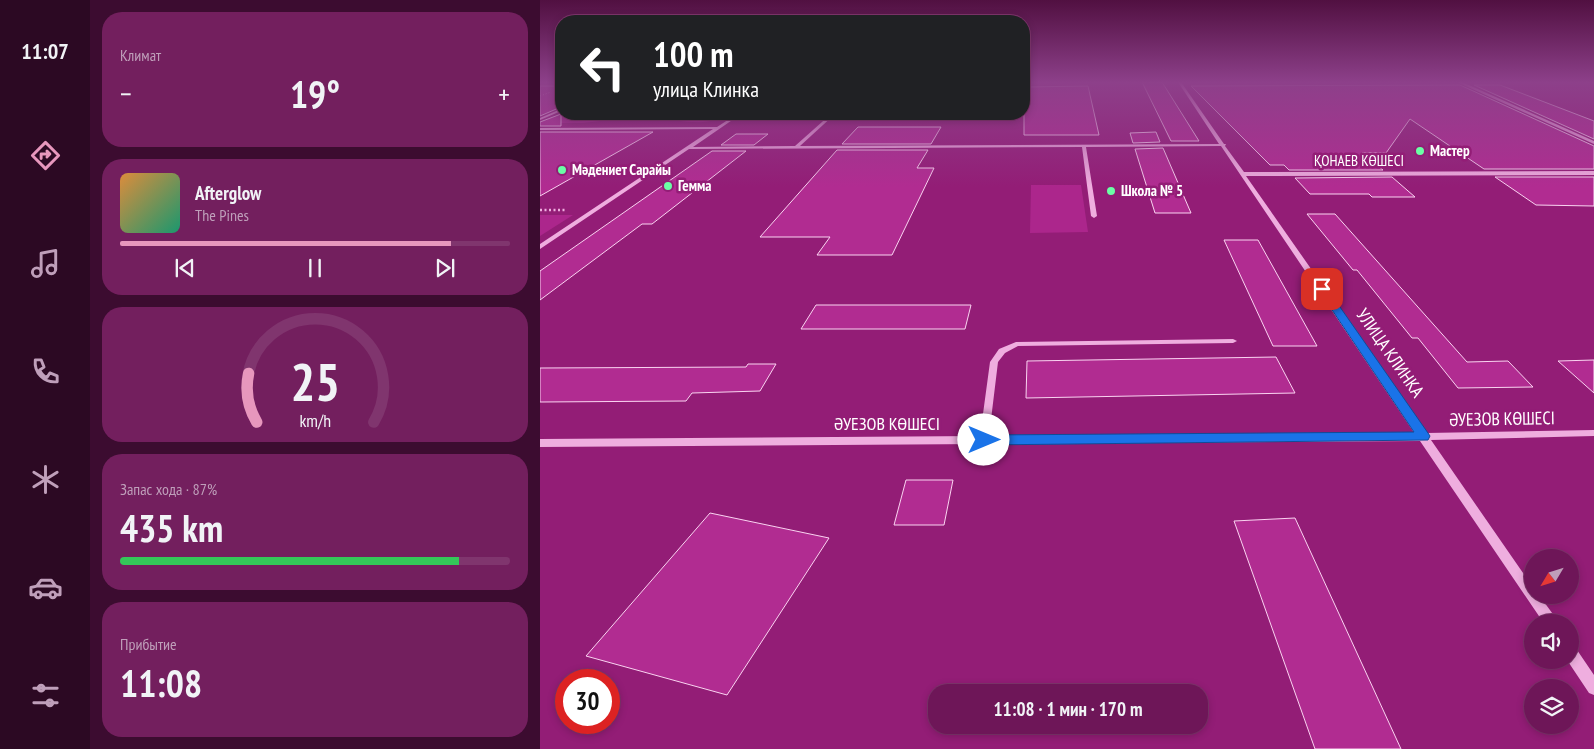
<!DOCTYPE html>
<html lang="ru">
<meta charset="utf-8">
<style>
:root{--surface:#6e1658;--page:#731f5e;--text:#f1f3f6;--muted:#bf9fba;--line:#80356e;--accent:#e797bd}
body{margin:0;font-family:"PT Sans Narrow",sans-serif;background:var(--page);color:var(--text);height:100vh;display:flex;flex-direction:column;font-size:19px;white-space:nowrap}
*{box-sizing:border-box;margin:0}
p{font-size:16px;color:var(--muted)}
.icon{flex:none;width:28px;height:28px;fill:none;stroke:currentColor;stroke-width:2;stroke-linecap:round;stroke-linejoin:round}
.map{position:relative;flex:1;overflow:hidden}
.panel{display:flex;flex-direction:column;gap:12px;padding:12px;background:#3c0c30;width:450px}
.panel>*{flex:none}
.banner{position:absolute;left:15px;top:15px;width:475px;height:105px;border-radius:20px;box-shadow:0 2px 8px #0003,0 0 0 1px var(--line);background:#202124;color:#fff;overflow:hidden}
.needle{width:32px;rotate:232deg}
.controls{position:absolute;left:984px;top:549px;display:grid;gap:10px}
.controls a{display:grid;place-items:center;width:55px;height:55px;border-radius:50%;background:var(--surface);box-shadow:0 2px 8px #0003,0 0 0 1px var(--line);font-size:25px}
.speed{position:absolute;left:15px;top:669px;display:flex;gap:10px;font-size:25px;font-weight:700;text-align:center}
.speed>*{display:grid;place-content:center;width:65px;height:65px;border-radius:50%;background:var(--surface);box-shadow:0 2px 8px #0003,0 0 0 1px var(--line);line-height:1}
.speed .limit{border:8px solid #d22;background:#fff;color:#111}
.pin{position:absolute;display:grid;place-items:center;width:42px;height:42px;color:#fff;margin:-21px;border-radius:10px;box-shadow:0 2px 8px #0006}
.me{position:absolute;width:55px;margin:-28px;rotate:90deg;stroke-linejoin:round;filter:drop-shadow(0 0 4px #0008)}
.turn{display:flex;align-items:center;gap:18px;height:105px;padding:0 15px;font-size:22px}
.turn .icon{width:65px;height:65px;stroke-width:2.5}
.turn b{display:block;font-size:35px;line-height:42px}
.big{font-size:38px;font-weight:700;line-height:1.1}
.panel .card{flex:1;display:flex;flex-direction:column;justify-content:center;gap:8px;min-width:0;padding:0 18px;border-radius:20px;background:var(--page)}
.panel .dial{align-items:center;gap:0}
.dial svg{height:130px;overflow:visible;fill:none;stroke:var(--line);stroke-width:7;stroke-linecap:round;text-anchor:middle}
.dial text{fill:var(--text);stroke:none}
.song{display:flex;align-items:center;gap:15px}
.cover{width:60px;height:60px;border-radius:8px;background:linear-gradient(135deg,hsl(30 70% 55%),hsl(160 70% 35%))}
.played{height:5px;border-radius:2px;background:linear-gradient(90deg,var(--accent) 85%,var(--line) 85%)}
.keys{display:flex;justify-content:space-around;direction:ltr}
.heat{display:flex;justify-content:space-between;align-items:center;font-size:28px;direction:ltr}
.charge{height:8px;border-radius:4px;background:linear-gradient(90deg,#34c759 87%,var(--line) 0)}
.trip{position:absolute;left:388px;top:684px;width:280px;height:50px;border-radius:20px;background:var(--surface);box-shadow:0 2px 8px #0003,0 0 0 1px var(--line);font-weight:700;line-height:50px;text-align:center}
main{display:flex;flex:1;min-height:0}
.menu{display:flex;flex-direction:column;width:90px;justify-content:space-around;align-items:center;background:#2c0923;color:var(--muted)}
.menu .icon{width:35px;height:35px}
.menu .active{color:var(--accent)}
.menu b{font-size:22px;color:var(--text)}
.map>svg:first-child{display:block}
.green{fill:#ac268c}
.building{fill:#b12c91;stroke:#fad4f1}
.lines{fill:none;stroke-linecap:round;stroke-linejoin:round}
.path-far1{stroke:#efaedf;stroke-width:1;stroke-dasharray:1 2;stroke-linecap:butt}
.path{stroke:#efaedf;stroke-width:2.5;stroke-dasharray:2 2.5;stroke-linecap:butt}
.minor{fill:#efaedf;fill-rule:evenodd}
.route{fill:#1a73e8;stroke:#114b97}
.poi-dot{fill:#6cfea6;stroke:#931d76;stroke-width:2}
.labels{text-anchor:middle;stroke-width:5;stroke-linejoin:round;paint-order:stroke}
.far-poi-label{font-size:15px;font-weight:bold;fill:#fff;stroke:#931d76;text-anchor:start}
.far-street-label{font-size:15px;fill:#fff;stroke:#931d76}
.street-label{font-size:18px;fill:#fff;stroke:#931d76}
</style>
<main>
<nav class="menu">
<b>11:07</b>
<svg class="icon active" aria-label="directions" viewBox="0 0 24 24"><path d="M12 3l9 9-9 9-9-9zM9 14v-3h6M13 9l2 2-2 2"/></svg>
<svg class="icon" aria-label="music" viewBox="0 0 24 24"><path d="M9 18V5l10-2v13"/><circle cx="6" cy="18" r="3"/><circle cx="16" cy="16" r="3"/></svg>
<svg class="icon" aria-label="phone" viewBox="0 0 24 24"><path d="M5 4h4l2 5-3 2q2 4 5 5l2-3 5 2v4C11 20 4 13 5 4z"/></svg>
<svg class="icon" aria-label="climate" viewBox="0 0 24 24"><path d="M12 3v18M4 7l16 10M4 17L20 7"/></svg>
<svg class="icon" aria-label="car" viewBox="0 0 24 24"><path d="M5 17H2v-5l4-1 3-4h7l3 4 3 1v5h-3M9 17h6M6 11h13"/><circle cx="7" cy="17" r="2"/><circle cx="17" cy="17" r="2"/></svg>
<svg class="icon" aria-label="filters" viewBox="0 0 24 24"><path d="M4 7h16M4 17h16"/><circle cx="9" cy="7" r="2"/><circle cx="15" cy="17" r="2"/></svg>
</nav>
<section class="panel">
<div class="card"><p>Климат</p>
<div class="heat"><a>−</a><b class="big">19°</b><a>+</a></div>
</div>
<div class="card">
<div class="song"><i class="cover"></i><div><b>Afterglow</b><p>The Pines</p></div></div>
<div class="played"></div>
<div class="keys"><svg class="icon" aria-label="previous" viewBox="0 0 24 24"><path d="M18 5L8 12l10 7zM5 5v14"/></svg><svg class="icon" aria-label="pause" viewBox="0 0 24 24"><path d="M8 5v14M16 5v14"/></svg><svg class="icon" aria-label="next" viewBox="0 0 24 24"><path d="M6 5l10 7-10 7zM19 5v14"/></svg></div>
</div>
<div class="card dial"><svg viewBox="0 0 100 80">
<path d="M14 69A42 42 0 1 1 86 69"/>
<path d="M14 69A42 42 0 0 1 9 39" stroke="#e797bd"/>
<text x="50" y="56" font-size="32" font-weight="700">25</text>
<text x="50" y="72" font-size="11">km/h</text>
</svg></div>
<div class="card"><p>Запас хода · 87%</p><b class="big">435 km</b><div class="charge"></div></div>
<div class="card"><p>Прибытие</p><b class="big">11:08</b></div>
</section>
<div class="map">
<svg width="1054" height="749" viewBox="0 0 1054 749">
<rect width="100%" height="100%" fill="#931d76"/>
<!-- green -->
<g class="green">
<polygon points="27,114 102,114 94,117 43,123 6,123"/>
<path d="M 114,114 L 188,114 C 163,130 135,118 107,117 Z"/>
<polygon points="491,185 541,185 548,232 490,233"/>
<polygon points="0,215 33,215 0,236"/>
</g>
<!-- building -->
<g class="building">
<polygon points="602,82 622,82 659,141 631,141"/>
<polygon points="920,85 1054,146 1054,169 944,169 870,119 846,153 822,153 843,170 749,170 744,165 730,165 651,86"/>
<polygon points="934,85 960,85 1054,121 1054,139"/>
<polygon points="0,86 21,86 21,107 0,116"/>
<polygon points="548,86 559,135 484,135 484,87"/>
<polygon points="21,114 21,126 0,126 0,122"/>
<polygon points="318,127 401,127 391,144 302,144"/>
<polygon points="0,132 113,132 0,196"/>
<polygon points="616,132 620,142 593,143 590,133"/>
<polygon points="196,134 228,134 214,145 181,145"/>
<polygon points="623,148 651,213 615,213 595,149"/>
<polygon points="297,150 388,150 377,168 394,168 352,255 277,255 290,237 220,237"/>
<polygon points="172,151 206,151 112,224 102,224 0,300 0,271"/>
<polygon points="852,177 875,197 832,197 829,194 770,194 755,178"/>
<polygon points="955,177 1054,177 1054,206 996,205"/>
<polygon points="767,214 795,214 927,362 968,361 993,387 918,388 878,338 872,338 817,270 813,270"/>
<polygon points="684,240 718,240 777,346 733,346"/>
<polygon points="276,305 431,305 425,329 261,329"/>
<polygon points="736,357 755,393 486,398 487,361"/>
<polygon points="1054,360 1054,393 1018,361"/>
<polygon points="208,364 236,364 220,391 152,393 146,401 0,402 0,368 206,367"/>
<polygon points="366,480 413,480 404,525 354,525"/>
<polygon points="170,513 289,538 187,695 46,656"/>
<polygon points="755,518 861,749 775,749 694,521"/>
</g>
<g class="lines">
<!-- path-far1 -->
<polyline class="path-far1" points="0,96 11,92"/>
<!-- path -->
<polyline class="path" points="0,210 27,210"/>
<!-- minor -->
<g class="minor">
<polygon points="638,82 641,82 684,144 686,144 685,146 704,172 1054,171 1054,175 706,176 886,433 1054,430 1054,436 891,440 992,586 992,595 999,595 1015,617 1016,622 1003,622 880,441 0,447 0,439 440,436 450,362 459,349 476,342 693,339 697,341 693,343 478,346 465,353 458,362 449,436 875,434 681,146 546,147 557,216 554,218 551,216 542,147 149,149 0,249 0,244 173,129 0,130 0,128 177,127 197,114 201,114 153,147 255,146 291,114 295,114 260,146 679,144"/>
<polygon points="917,82 922,82 1054,141 1054,144"/>
<polygon points="21,109 21,111 0,120 0,118"/>
<polygon points="1030,645 1035,647 1054,675 1054,695 1049,693 1027,660 1030,660"/>
</g>
</g>
<!-- sky -->
<linearGradient id="sky" x2="0" y2="1"><stop stop-color="#511041"/><stop offset="0.44" stop-color="#8d408a"/><stop offset="1" stop-color="#8d408a" stop-opacity="0"/></linearGradient>
<rect width="1054" height="187" fill="url(#sky)"/>
<!-- route -->
<polygon class="route" points="779,287 786,287 888,433 890,436 888,440 444,445 438,440 444,435 874,432 778,289"/>
<!-- markers -->
<g class="poi-dot">
<circle cx="880" cy="151" r="5"/>
<circle cx="22" cy="170" r="5"/>
<circle cx="128" cy="186" r="5"/>
<circle cx="571" cy="191" r="5"/>
</g>
<g class="labels">
<!-- far-poi labels -->
<g class="far-poi-label">
<text x="890" y="156">Мастер</text>
<text x="32" y="175">Мәдениет Сарайы</text>
<text x="138" y="191">Гемма</text>
<text x="581" y="196">Школа № 5</text>
</g>
<!-- far-street labels -->
<g class="far-street-label">
<text x="819" y="166">ҚОНАЕВ КӨШЕСІ</text>
</g>
<!-- street labels -->
<g class="street-label">
<text transform="translate(850 353) rotate(55)" y="6">УЛИЦА КЛИНКА</text>
<text transform="translate(962 419) rotate(-1)" y="6">ӘУЕЗОВ КӨШЕСІ</text>
<text x="347" y="430">ӘУЕЗОВ КӨШЕСІ</text>
</g>
</g>
</svg>
<div class="controls">
<a><svg class="needle" viewBox="-14 -14 28 28"><path d="M0-13l5 13h-10z" fill="#e53935"/><path d="M0 13l5-13h-10z" fill="#bf9fba"/></svg></a>
<a><svg class="icon" aria-label="sound" viewBox="0 0 24 24"><path d="M4 9h4l5-4v14l-5-4H4zM17 9q2 3 0 6"/></svg></a>
<a><svg class="icon" aria-label="layers" viewBox="0 0 24 24"><path d="M12 4l9 5-9 5-9-5zM3 14l9 5 9-5"/></svg></a>
</div>
<div class="speed"><div class="limit">30</div></div>
<div class="pin" style="left:782px;top:289px;background:#d93025"><svg class="icon" aria-label="arrive" viewBox="0 0 24 24"><path d="M6 21V4h12l-3 4 3 4H6"/></svg></div>
<svg class="me" style="left:444px;top:440px" viewBox="-20 -20 40 40"><circle r="19" fill="#fff"/><path d="M0-13L10 11 0 6-10 11z" fill="#1a73e8"/></svg>
<div class="trip">11:08 · 1 мин · 170 m</div>
<div class="banner">
<div class="turn"><svg class="icon" aria-label="left" viewBox="0 0 24 24"><path d="M17 20v-9H6M10 6l-5 5 5 5"/></svg><div><b>100 m</b>улица Клинка</div></div>
</div>
</div>
</main>
